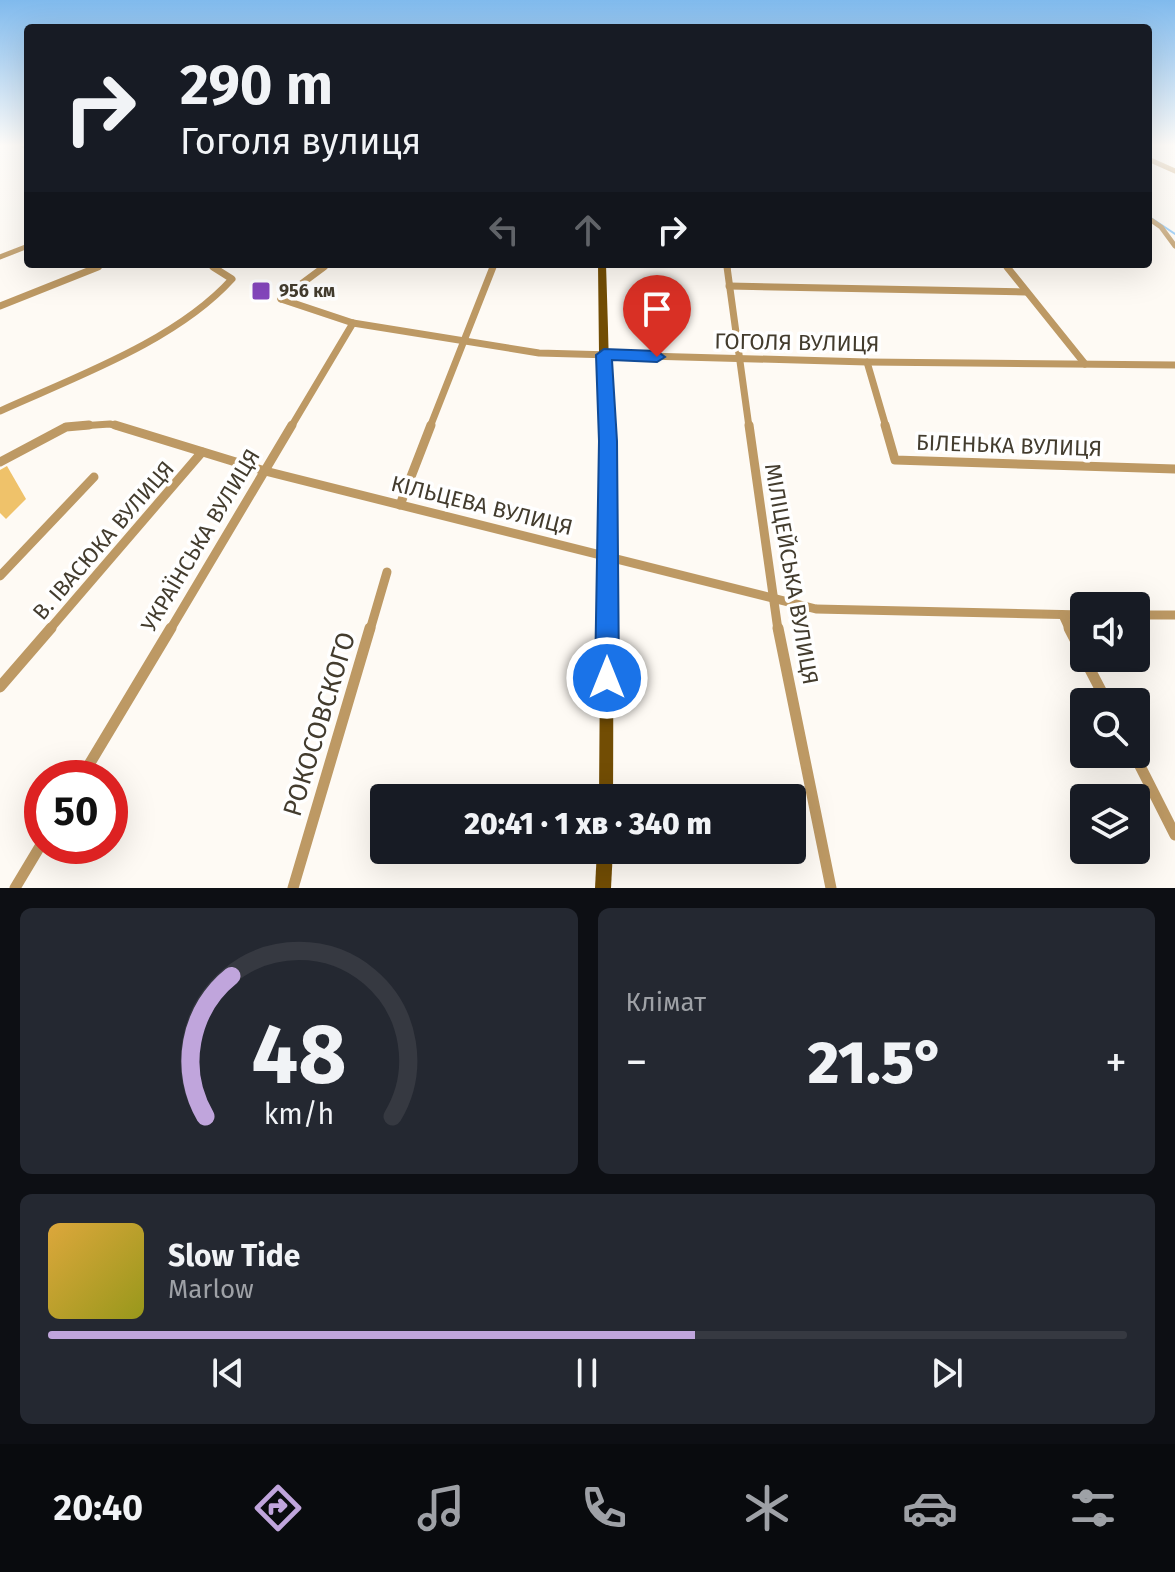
<!DOCTYPE html>
<html lang="uk">
<meta charset="utf-8">
<style>
:root{--surface:#171b24;--page:#242831;--text:#f1f3f6;--muted:#9ea1a6;--line:#363941;--accent:#c0a5dc}
body{margin:0;font-family:"Fira Sans",sans-serif;background:var(--page);color:var(--text);height:100vh;display:flex;flex-direction:column;font-size:30px;white-space:nowrap}
*{box-sizing:border-box;margin:0}
p{font-size:26px;color:var(--muted)}
.icon{flex:none;width:44px;height:44px;fill:none;stroke:currentColor;stroke-width:2;stroke-linecap:round;stroke-linejoin:round}
.map{position:relative;height:888px;overflow:hidden}
.side{display:flex;flex-direction:column;gap:20px;padding:20px;background:#0d0f14;flex:1}
.side>*{flex:none}
.banner{position:absolute;left:24px;top:24px;width:1128px;height:244px;border-radius:8px;box-shadow:0 8px 32px #0002;background:#171b24;color:var(--text);overflow:hidden}
.buttons{position:absolute;left:1070px;top:592px;display:grid;gap:16px}
.buttons a{display:grid;place-items:center;width:80px;height:80px;border-radius:8px;background:var(--surface);box-shadow:0 8px 32px #0002;font-size:40px}
.speed{position:absolute;left:24px;top:760px;display:flex;gap:16px;font-size:40px;font-weight:700;text-align:center}
.speed>*{display:grid;place-content:center;width:104px;height:104px;border-radius:50%;background:var(--surface);box-shadow:0 8px 32px #0002;line-height:1}
.speed .limit{border:12px solid #d22;background:#fff;color:#111}
.pin{position:absolute;display:grid;place-items:center;width:68px;height:68px;color:#fff;margin:-82px -34px;border-radius:50% 50% 50% 0;rotate:-45deg;box-shadow:0 0 8px #0007}
.pin .icon{rotate:45deg}
.me{position:absolute;width:88px;margin:-44px;rotate:0deg;stroke-linejoin:round;filter:drop-shadow(0 0 6px #0008)}
.turn{display:flex;align-items:center;gap:28px;height:168px;padding:0 24px;font-size:36px}
.turn .icon{width:104px;height:104px;stroke-width:2.5}
.turn b{display:block;font-size:56px;line-height:68px}
.lanes{display:flex;align-items:center;height:76px;padding:0 24px;background:#0003;justify-content:center;gap:40px;direction:ltr}
.lanes .off{opacity:.35}
.big{font-size:60px;font-weight:800;line-height:1.1}
.side .widget{flex:1;display:flex;flex-direction:column;justify-content:center;gap:12px;min-width:0;padding:0 28px;border-radius:12px;background:var(--page)}
.side .dial{align-items:center;gap:0}
.dial svg{height:208px;overflow:visible;fill:none;stroke:var(--line);stroke-width:7;stroke-linecap:round;text-anchor:middle}
.dial text{fill:var(--text);stroke:none}
.song{display:flex;align-items:center;gap:24px}
.cover{width:96px;height:96px;border-radius:12px;background:linear-gradient(135deg,hsl(40 70% 55%),hsl(60 70% 35%))}
.played{height:8px;border-radius:4px;background:linear-gradient(90deg,var(--accent) 60%,var(--line) 60%)}
.keys{display:flex;justify-content:space-around;direction:ltr}
.heat{display:flex;justify-content:space-between;align-items:center;font-size:44px;direction:ltr}
.side .tiles{flex:1;display:grid;gap:20px;grid-template-columns:1fr 1fr}
.widget:last-child{grid-column:span 2}
.trip{position:absolute;left:370px;top:784px;width:436px;height:80px;border-radius:8px;background:var(--surface);box-shadow:0 8px 32px #0002;font-weight:800;line-height:80px;text-align:center}
.tabs{display:flex;height:128px;justify-content:space-around;align-items:center;background:#090b0e;color:var(--muted)}
.tabs .icon{width:56px;height:56px}
.tabs .on{color:var(--accent)}
.tabs b{font-size:36px;color:var(--text)}
.map>svg:first-child{display:block}
.green{fill:#efc26a}
.lines{fill:none;stroke-linecap:round;stroke-linejoin:round}
.stream{stroke:#84c2f5;stroke-width:2}
.minor-far3{stroke:#bd9964;stroke-width:5}
.minor-far2{stroke:#bd9964;stroke-width:7}
.minor-far1{stroke:#bd9964;stroke-width:9}
.minor{stroke:#bd9964;stroke-width:11}
.major{fill:#724d04;fill-rule:evenodd}
.route{fill:#1a73e8;stroke:#114b97;stroke-width:2}
.poi-dot{fill:#8446bc;stroke:#fff;stroke-width:3}
.labels{text-anchor:middle;stroke-width:7;stroke-linejoin:round;paint-order:stroke}
.far-poi-label{font-size:18px;font-weight:bold;fill:#433c2e;stroke:#fff;text-anchor:start}
.street-label{font-size:22px;fill:#433c2e;stroke:#fff}
.near-street-label{font-size:26px;fill:#433c2e;stroke:#fff}
</style>
<div class="map">
<svg width="1175" height="888" viewBox="0 0 1175 888">
<rect width="100%" height="100%" fill="#fefaf4"/>
<!-- green -->
<polygon class="green" points="7,466 26,499 6,519 0,513 0,470"/>
<g class="lines">
<!-- stream -->
<polyline class="stream" points="1148,216 1175,234"/>
<!-- minor-far3 -->
<g class="minor-far3">
<polyline points="23,145 28,148"/>
<polyline points="1148,159 1175,171"/>
<polyline points="1148,218 1161,227 1175,246"/>
<polyline points="0,257 28,246"/>
<polyline points="208,264 216,269"/>
<polyline points="727,264 728,269"/>
<polyline points="1004,264 1008,269"/>
<polyline points="93,269 106,264"/>
<polyline points="322,269 329,264"/>
<polyline points="492,269 494,264"/>
</g>
<!-- minor-far2 -->
<g class="minor-far2">
<polyline points="727,267 749,427"/>
<polyline points="1007,267 1085,364"/>
<polyline points="729,286 1026,292"/>
<polyline points="281,299 353,323 539,353 867,362 1175,365"/>
<polyline points="281,299 324,267"/>
<polyline points="0,306 98,267"/>
<polyline points="867,362 886,427"/>
<path d="M 0,411 C 75,377 176,341 232,279 L 213,267"/>
<polyline points="65,427 110,424 121,427"/>
<polyline points="291,427 353,323"/>
<polyline points="430,427 493,267"/>
</g>
<!-- minor-far1 -->
<g class="minor-far1">
<polyline points="115,425 265,471 816,609 1084,615"/>
<polyline points="749,425 778,630"/>
<polyline points="885,425 895,460 1175,469"/>
<polyline points="0,462 66,427 89,425"/>
<polyline points="400,505 431,425"/>
<polyline points="0,576 94,477"/>
<polyline points="1063,615 1070,630"/>
<polyline points="1136,615 1175,615"/>
<polyline points="49,630 202,452"/>
<polyline points="170,630 292,425"/>
<polyline points="370,630 387,572"/>
</g>
<!-- minor -->
<g class="minor">
<polyline points="778,628 831,888"/>
<polyline points="1069,628 1084,657"/>
<polyline points="1084,658 1107,702"/>
<polyline points="0,687 51,628"/>
<polyline points="1134,754 1175,835"/>
<polyline points="81,778 171,628"/>
<polyline points="15,888 42,843"/>
<polyline points="293,888 370,628"/>
</g>
<!-- major -->
<g class="major">
<path d="M 598,264 L 606,264 C 612,442 614,620 613,798 L 599,798 L 601,531 Z"/>
<polygon points="597,850 613,850 611,888 595,888"/>
</g>
</g>
<!-- sky -->
<linearGradient id="sky" x2="0" y2="1"><stop stop-color="#80baed"/><stop offset="0.54" stop-color="#fffdfa"/><stop offset="1" stop-color="#fffdfa" stop-opacity="0"/></linearGradient>
<rect width="1175" height="269" fill="url(#sky)"/>
<!-- route -->
<polygon class="route" points="604,349 657,351 665,357 657,362 612,360 617,441 619,678 616,686 607,690 599,686 595,678 599,441 596,355"/>
<!-- markers -->
<rect class="poi-dot" x="251" y="281" width="20" height="20" rx="4"/>
<g class="labels">
<!-- far-poi labels -->
<g class="far-poi-label">
<text x="279" y="297">956 км</text>
</g>
<!-- street labels -->
<g class="street-label">
<text transform="translate(797 342) rotate(1)" y="8">ГОГОЛЯ ВУЛИЦЯ</text>
<text transform="translate(1009 445) rotate(2)" y="8">БІЛЕНЬКА ВУЛИЦЯ</text>
<text transform="translate(482 505) rotate(14)" y="8">КІЛЬЦЕВА ВУЛИЦЯ</text>
<text transform="translate(103 540) rotate(-49)" y="8">В. ІВАСЮКА ВУЛИЦЯ</text>
<text transform="translate(200 540) rotate(-59)" y="8">УКРАЇНСЬКА ВУЛИЦЯ</text>
<text transform="translate(792 574) rotate(80)" y="8">МІЛІЦЕЙСЬКА ВУЛИЦЯ</text>
</g>
<!-- near-street labels -->
<g class="near-street-label">
<text transform="translate(319 724) rotate(-73)" y="9">РОКОСОВСКОГО</text>
</g>
</g>
</svg>
<div class="buttons">
<a><svg class="icon" aria-label="sound" viewBox="0 0 24 24"><path d="M4 9h4l5-4v14l-5-4H4zM17 9q2 3 0 6"/></svg></a>
<a><svg class="icon" aria-label="search" viewBox="0 0 24 24"><circle cx="10" cy="10" r="6"/><path d="M15 15l6 6"/></svg></a>
<a><svg class="icon" aria-label="layers" viewBox="0 0 24 24"><path d="M12 4l9 5-9 5-9-5zM3 14l9 5 9-5"/></svg></a>
</div>
<div class="speed"><div class="limit">50</div></div>
<div class="pin" style="left:657px;top:357px;background:#d93025"><svg class="icon" aria-label="arrive" viewBox="0 0 24 24"><path d="M6 21V4h12l-3 4 3 4H6"/></svg></div>
<svg class="me" style="left:607px;top:678px" viewBox="-20 -20 40 40"><circle r="17" fill="#1a73e8" stroke="#fff" stroke-width="3"/><path d="M0-11L8 9 0 5-8 9z" fill="#fff"/></svg>
<div class="trip">20:41 · 1 хв · 340 m</div>
<div class="banner">
<div class="turn"><svg class="icon" aria-label="right" viewBox="0 0 24 24"><path d="M7 20v-9h11M14 6l5 5-5 5"/></svg><div><b>290 m</b>Гоголя вулиця</div></div>
<div class="lanes"><svg class="icon off" aria-label="left" viewBox="0 0 24 24"><path d="M17 20v-9H6M10 6l-5 5 5 5"/></svg><svg class="icon off" aria-label="ahead" viewBox="0 0 24 24"><path d="M12 20V5M6 11l6-6 6 6"/></svg><svg class="icon" aria-label="right" viewBox="0 0 24 24"><path d="M7 20v-9h11M14 6l5 5-5 5"/></svg></div>
</div>
</div>
<section class="side">
<div class="tiles">
<div class="widget dial"><svg viewBox="0 0 100 80">
<path d="M14 69A42 42 0 1 1 86 69"/>
<path d="M14 69A42 42 0 0 1 24 15" stroke="#c0a5dc"/>
<text x="50" y="56" font-size="32" font-weight="700">48</text>
<text x="50" y="72" font-size="11">km/h</text>
</svg></div>
<div class="widget"><p>Клімат</p>
<div class="heat"><a>−</a><b class="big">21.5°</b><a>+</a></div>
</div>
<div class="widget">
<div class="song"><i class="cover"></i><div><b>Slow Tide</b><p>Marlow</p></div></div>
<div class="played"></div>
<div class="keys"><svg class="icon" aria-label="previous" viewBox="0 0 24 24"><path d="M18 5L8 12l10 7zM5 5v14"/></svg><svg class="icon" aria-label="pause" viewBox="0 0 24 24"><path d="M8 5v14M16 5v14"/></svg><svg class="icon" aria-label="next" viewBox="0 0 24 24"><path d="M6 5l10 7-10 7zM19 5v14"/></svg></div>
</div>
</div>
</section>
<nav class="tabs">
<b>20:40</b>
<svg class="icon on" aria-label="directions" viewBox="0 0 24 24"><path d="M12 3l9 9-9 9-9-9zM9 14v-3h6M13 9l2 2-2 2"/></svg>
<svg class="icon" aria-label="music" viewBox="0 0 24 24"><path d="M9 18V5l10-2v13"/><circle cx="6" cy="18" r="3"/><circle cx="16" cy="16" r="3"/></svg>
<svg class="icon" aria-label="phone" viewBox="0 0 24 24"><path d="M5 4h4l2 5-3 2q2 4 5 5l2-3 5 2v4C11 20 4 13 5 4z"/></svg>
<svg class="icon" aria-label="climate" viewBox="0 0 24 24"><path d="M12 3v18M4 7l16 10M4 17L20 7"/></svg>
<svg class="icon" aria-label="car" viewBox="0 0 24 24"><path d="M5 17H2v-5l4-1 3-4h7l3 4 3 1v5h-3M9 17h6M6 11h13"/><circle cx="7" cy="17" r="2"/><circle cx="17" cy="17" r="2"/></svg>
<svg class="icon" aria-label="filters" viewBox="0 0 24 24"><path d="M4 7h16M4 17h16"/><circle cx="9" cy="7" r="2"/><circle cx="15" cy="17" r="2"/></svg>
</nav>
